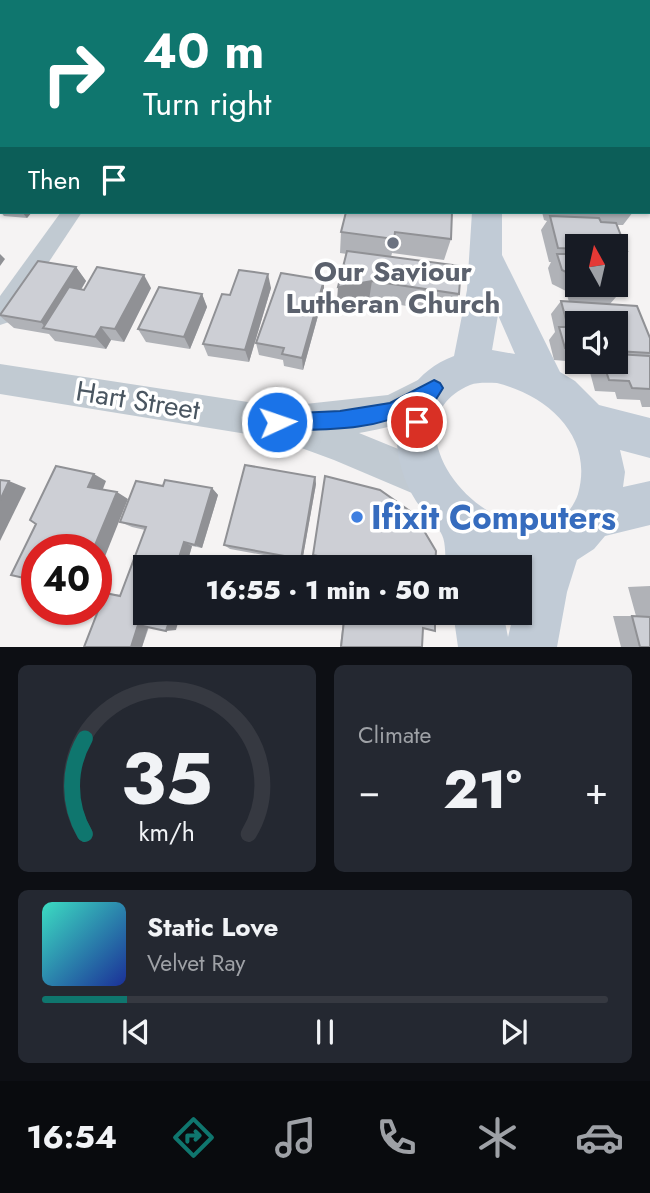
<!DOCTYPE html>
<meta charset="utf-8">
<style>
:root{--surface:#171b24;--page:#242831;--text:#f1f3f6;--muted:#9ea1a6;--line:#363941;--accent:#0f766e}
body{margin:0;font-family:Jost,sans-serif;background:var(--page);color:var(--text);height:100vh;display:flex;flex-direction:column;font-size:26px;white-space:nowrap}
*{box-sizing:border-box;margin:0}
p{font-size:23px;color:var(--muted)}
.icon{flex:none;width:38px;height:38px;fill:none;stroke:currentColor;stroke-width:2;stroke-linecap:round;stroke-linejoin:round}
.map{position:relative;height:647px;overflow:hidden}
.details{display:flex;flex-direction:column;gap:18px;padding:18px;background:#0d0f14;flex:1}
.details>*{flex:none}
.hud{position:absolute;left:0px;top:0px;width:651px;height:214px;box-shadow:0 2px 5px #0004;background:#0f766e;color:#fff;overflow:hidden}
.needle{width:46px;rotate:352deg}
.fabs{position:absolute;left:565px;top:234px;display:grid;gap:14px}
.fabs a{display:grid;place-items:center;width:63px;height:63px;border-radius:0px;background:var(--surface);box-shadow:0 2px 5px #0004;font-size:35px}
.speed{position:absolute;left:21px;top:534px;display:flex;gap:14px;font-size:35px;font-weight:700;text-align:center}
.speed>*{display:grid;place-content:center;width:91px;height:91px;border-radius:50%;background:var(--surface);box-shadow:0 2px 5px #0004;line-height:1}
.speed .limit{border:10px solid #d22;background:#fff;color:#111}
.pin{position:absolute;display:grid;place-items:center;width:60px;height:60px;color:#fff;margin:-30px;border:4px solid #fff;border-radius:50%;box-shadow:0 2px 7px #0007}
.me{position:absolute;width:77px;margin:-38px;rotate:87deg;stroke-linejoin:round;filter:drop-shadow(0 0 5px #0008)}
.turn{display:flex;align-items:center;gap:24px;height:147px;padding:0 28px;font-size:32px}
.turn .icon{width:91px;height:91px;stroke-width:2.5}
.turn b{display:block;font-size:49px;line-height:60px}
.then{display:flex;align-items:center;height:66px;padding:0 28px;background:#0003;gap:14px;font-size:26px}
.big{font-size:52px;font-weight:800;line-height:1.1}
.details .tile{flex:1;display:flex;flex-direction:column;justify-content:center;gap:10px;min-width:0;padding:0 24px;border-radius:10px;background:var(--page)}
.details .dial{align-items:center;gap:0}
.dial svg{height:182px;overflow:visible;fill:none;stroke:var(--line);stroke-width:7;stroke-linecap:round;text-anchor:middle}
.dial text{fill:var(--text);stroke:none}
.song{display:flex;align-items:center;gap:21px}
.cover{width:84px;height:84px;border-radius:10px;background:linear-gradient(135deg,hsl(170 70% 55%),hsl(230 70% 35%))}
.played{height:7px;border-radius:4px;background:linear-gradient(90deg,var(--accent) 15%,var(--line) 15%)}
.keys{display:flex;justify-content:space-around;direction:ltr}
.heat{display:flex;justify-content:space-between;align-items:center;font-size:38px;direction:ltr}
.details .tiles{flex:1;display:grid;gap:18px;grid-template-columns:1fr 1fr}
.tile:last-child{grid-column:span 2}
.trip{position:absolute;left:133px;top:555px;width:399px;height:70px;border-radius:0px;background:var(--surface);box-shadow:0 2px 5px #0004;font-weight:800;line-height:70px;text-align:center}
.menu{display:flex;height:112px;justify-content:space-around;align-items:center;background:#090b0e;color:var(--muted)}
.menu .icon{width:49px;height:49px}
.menu .active{color:var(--accent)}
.menu b{font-size:32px;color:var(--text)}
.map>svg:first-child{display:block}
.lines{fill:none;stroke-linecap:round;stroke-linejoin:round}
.minor{fill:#c1cad2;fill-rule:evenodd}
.tertiary{fill:#c1cad2;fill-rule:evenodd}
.secondary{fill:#c1cbd6;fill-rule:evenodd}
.wall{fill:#b0b2b7}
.shaded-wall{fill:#909195}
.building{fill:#cdcfd5;stroke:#909195;stroke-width:2}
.route{fill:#1a73e8;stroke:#114b97;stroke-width:2}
.worship-dot{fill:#6b7280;stroke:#fff;stroke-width:2.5}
.shop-dot{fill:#3f7fe0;stroke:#fff;stroke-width:2.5}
.labels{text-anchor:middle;stroke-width:7;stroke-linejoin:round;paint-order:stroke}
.worship-label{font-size:28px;font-weight:bold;fill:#5b616d;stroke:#fff}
.street-label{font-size:28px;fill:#4a5661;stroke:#fff}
.near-shop-label{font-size:33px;font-weight:bold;fill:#366cbe;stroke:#fff;text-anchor:start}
</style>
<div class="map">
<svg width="650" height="647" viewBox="0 0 650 647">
<rect width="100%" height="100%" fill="#f5f3f3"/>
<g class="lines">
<!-- minor -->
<g class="minor">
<polygon points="222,0 256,0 257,2 223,2"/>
<rect x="0" y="106" width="2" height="10"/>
<polygon points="61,212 82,212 9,322 0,325 0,296"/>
</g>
<!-- tertiary -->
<path class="tertiary" d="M 0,364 L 287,408 L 296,405 L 388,395 L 434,372 L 446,377 L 451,388 C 438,417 388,428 359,433 L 440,466 L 445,480 L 440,494 L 426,499 L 334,460 L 277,439 L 0,394 Z"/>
<!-- secondary -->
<g class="secondary">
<rect x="473" y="0" width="18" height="2"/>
<path d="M 472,212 L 502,212 L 502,255 L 560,372 L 575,381 L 599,405 L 650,418 L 650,458 L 620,450 L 625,472 L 623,487 L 650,481 L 650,525 L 605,536 L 594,549 L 577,560 L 567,592 L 557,647 L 458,647 L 453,612 L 503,612 L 508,637 L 514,612 L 520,612 L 520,589 L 526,570 L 493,563 L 494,567 L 446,567 C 445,558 446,543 442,535 C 439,527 422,510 416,501 C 383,448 391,380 454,356 L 467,290 ZM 498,315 L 515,354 L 492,350 ZM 497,383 C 549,396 594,437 578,494 C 575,504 565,519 554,522 C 478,546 384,421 470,385 C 478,382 489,383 497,383 Z"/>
</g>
</g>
<!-- wall -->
<g class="wall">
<polygon points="0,0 176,0 177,2 2,2 2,21 0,20"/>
<rect x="368" y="0" width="28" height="2"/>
<rect x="436" y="0" width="24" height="2"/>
<polygon points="579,0 607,0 606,2 578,2"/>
<polygon points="619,0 650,0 650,8 649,9 649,2 620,2"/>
<rect x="649" y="20" width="1" height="29"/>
<polygon points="2,27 2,89 0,89 0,28"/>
<polygon points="0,123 2,125 2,162 0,162"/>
<polygon points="2,175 2,212 32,212 27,218 4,216 0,211 0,191 1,190 0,178"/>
<polygon points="346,212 451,239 444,260 392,253 391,257 459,294 451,313 369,300 337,306 338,287 347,254 340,253 341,232"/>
<polygon points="542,212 633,212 623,225 616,225 627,251 616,264 616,247 578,247 578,285 616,285 622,290 610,304 650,338 650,407 642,407 640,400 617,399 615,392 595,391 588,365 591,362 589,362 616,362 616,324 578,324 578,362 554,360 549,340 555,332 551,314 561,301 569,302 566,291 552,284 548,268 551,262 549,262 541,230 547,221 544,220"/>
<polygon points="76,267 86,281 81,290 151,288 124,342 111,340 106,349 55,341 49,334 14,328 0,316"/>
<polygon points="271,288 249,362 208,356 203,344 230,295"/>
<polygon points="202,294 207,307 190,349 146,342 138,329"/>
<polygon points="324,294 303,370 284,366 283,360 259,355 256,343"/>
<polygon points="315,477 316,484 302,562 230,549 224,545"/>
<polygon points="163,486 212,488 218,495 202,548 192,546 186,567 145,567 176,630 149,627 142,647 84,647 105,593 121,595 145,530 132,527 120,522"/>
<polygon points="313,555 435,567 348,567 314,560"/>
<polygon points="650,586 650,647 621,647 613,616 636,616 628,587"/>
<polygon points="344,612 435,612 423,628 422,647 340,647"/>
</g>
<!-- shaded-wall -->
<g class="shaded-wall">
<polygon points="18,0 43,0 41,2 15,2"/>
<polygon points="22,212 32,212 27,218"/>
<polygon points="0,254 5,259 0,266"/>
<polygon points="76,267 86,281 56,330 47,329 41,322"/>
<polygon points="268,274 271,288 249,362 245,350"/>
<polygon points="144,275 151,288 124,342 115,329"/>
<polygon points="324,280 324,294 303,370 302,358"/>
<polygon points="372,281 369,300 337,306 338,287"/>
<polygon points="202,294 207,307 190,349 184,337"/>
<polygon points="101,327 111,340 106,349 95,337"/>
<polygon points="94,474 106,481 101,494 88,487"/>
<polygon points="315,477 316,484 302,562 301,559"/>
<polygon points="9,481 26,488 0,541 0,500"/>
<polygon points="212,488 218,495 202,548 195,545"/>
<polygon points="117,492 128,499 96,579 96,550 93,550"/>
<polygon points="184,542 192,546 186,567 176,567"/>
<polygon points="172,612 181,612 176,630 166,631"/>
<polygon points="149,624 142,647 131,647 138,625"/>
</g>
<!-- building -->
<g class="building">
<polygon points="0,0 18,0 15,2 2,2 2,7 0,7"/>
<polygon points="36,0 88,0 81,0 79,2 34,2"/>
<polygon points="94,0 119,0 117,2 93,2"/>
<polygon points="123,0 170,0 168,2 142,2"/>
<polygon points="192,0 216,0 214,2 191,2"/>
<polygon points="515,0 558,0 558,2 516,2"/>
<polygon points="2,27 2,45 0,45 0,28"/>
<rect x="0" y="57" width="2" height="18"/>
<polygon points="2,125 2,148 0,148 0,127"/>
<polygon points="2,189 2,202 0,202 0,191"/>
<polygon points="346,212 452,212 451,239 395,232 394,239 341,232"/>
<polygon points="550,216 599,218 601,222 616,223 627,251 616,251 616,247 578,247 578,249 558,248"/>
<polygon points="347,251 461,266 459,294 372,281 338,287"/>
<polygon points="557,254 578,254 578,281 576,277 562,270"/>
<polygon points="38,261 76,267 41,322 0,315"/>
<polygon points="97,267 144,275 115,329 101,327 95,337 43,328 69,287 84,290"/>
<polygon points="239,270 268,274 245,350 203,344 222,294 230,295"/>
<polygon points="281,273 324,280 302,358 282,354 284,348 256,343"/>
<polygon points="616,275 622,290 580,289 579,285 616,285"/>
<polygon points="159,287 202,294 184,337 138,329"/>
<polygon points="561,301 637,306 650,338 650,353 616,351 616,324 578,324 578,349 565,348 559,327 568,327"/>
<polygon points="616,354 650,356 650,389 632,388 629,381 609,380 603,362 616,362"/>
<polygon points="245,465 315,477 301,559 224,545"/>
<polygon points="56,466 94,474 88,487 117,492 93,550 37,550 37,581 11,575 36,524 30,520"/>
<polygon points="325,476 380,490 414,514 436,551 435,567 369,567 313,555"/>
<polygon points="0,480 9,481 0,500"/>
<polygon points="165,480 212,488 195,545 184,542 176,567 145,567 145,612 172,612 166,631 138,625 131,647 84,647 105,593 120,596 146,527 120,522 136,481 163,486"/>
<polygon points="345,612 435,612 435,631 423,628 422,647 341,647"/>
<polygon points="632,616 650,617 650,647 640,647"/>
</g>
<!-- route -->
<path class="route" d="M 434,380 L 440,383 L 443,388 L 430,409 L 423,428 L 417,430 L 411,428 L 408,422 L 412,410 C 373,432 321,429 277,431 L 270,429 L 268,422 L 270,416 L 277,414 L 340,411 L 390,403 Z"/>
<!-- markers -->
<circle class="worship-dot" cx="393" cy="243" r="7"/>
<circle class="shop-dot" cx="357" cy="517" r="7"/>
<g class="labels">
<!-- worship labels -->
<g class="worship-label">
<text x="393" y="281">Our Saviour<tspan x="393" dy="32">Lutheran Church</tspan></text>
</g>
<!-- street labels -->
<g class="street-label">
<text transform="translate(138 400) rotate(9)" y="10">Hart Street</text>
</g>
<!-- near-shop labels -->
<g class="near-shop-label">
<text x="371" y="529">Ifixit Computers</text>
</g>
</g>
</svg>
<div class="fabs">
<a><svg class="needle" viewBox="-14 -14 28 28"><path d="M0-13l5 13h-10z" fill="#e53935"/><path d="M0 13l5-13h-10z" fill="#9ea1a6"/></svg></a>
<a><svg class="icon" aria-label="sound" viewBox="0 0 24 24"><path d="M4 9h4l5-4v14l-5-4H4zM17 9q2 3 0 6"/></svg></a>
</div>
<div class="speed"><div class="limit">40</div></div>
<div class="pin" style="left:417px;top:422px;background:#d93025"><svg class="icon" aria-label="arrive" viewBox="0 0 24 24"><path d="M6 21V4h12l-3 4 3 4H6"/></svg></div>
<svg class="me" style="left:277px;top:422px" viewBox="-20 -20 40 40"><circle r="17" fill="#1a73e8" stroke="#fff" stroke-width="3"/><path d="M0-11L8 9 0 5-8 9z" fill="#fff"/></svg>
<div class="trip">16:55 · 1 min · 50 m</div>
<div class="hud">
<div class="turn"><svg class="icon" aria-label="right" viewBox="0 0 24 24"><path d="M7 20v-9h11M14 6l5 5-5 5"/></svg><div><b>40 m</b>Turn right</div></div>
<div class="then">Then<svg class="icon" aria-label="arrive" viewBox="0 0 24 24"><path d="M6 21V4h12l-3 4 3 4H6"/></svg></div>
</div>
</div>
<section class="details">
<div class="tiles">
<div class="tile dial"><svg viewBox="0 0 100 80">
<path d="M14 69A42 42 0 1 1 86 69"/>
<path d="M14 69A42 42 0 0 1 14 27" stroke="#0f766e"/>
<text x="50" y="56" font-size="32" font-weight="700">35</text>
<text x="50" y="72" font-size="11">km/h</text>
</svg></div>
<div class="tile"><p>Climate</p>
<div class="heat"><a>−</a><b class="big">21°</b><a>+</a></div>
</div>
<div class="tile">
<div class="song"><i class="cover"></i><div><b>Static Love</b><p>Velvet Ray</p></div></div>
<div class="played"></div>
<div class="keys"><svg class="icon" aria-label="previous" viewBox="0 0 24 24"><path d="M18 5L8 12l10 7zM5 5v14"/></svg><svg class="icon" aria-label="pause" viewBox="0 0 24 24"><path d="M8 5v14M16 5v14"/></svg><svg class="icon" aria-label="next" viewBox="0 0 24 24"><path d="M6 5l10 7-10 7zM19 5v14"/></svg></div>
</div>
</div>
</section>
<nav class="menu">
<b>16:54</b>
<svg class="icon active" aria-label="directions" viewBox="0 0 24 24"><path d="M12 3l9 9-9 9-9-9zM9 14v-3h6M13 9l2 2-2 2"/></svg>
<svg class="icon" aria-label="music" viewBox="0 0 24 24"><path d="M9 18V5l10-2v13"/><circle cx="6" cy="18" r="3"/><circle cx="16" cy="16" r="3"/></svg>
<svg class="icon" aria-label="phone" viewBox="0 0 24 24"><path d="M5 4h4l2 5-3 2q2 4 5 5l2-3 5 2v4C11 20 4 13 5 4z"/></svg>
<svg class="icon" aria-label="climate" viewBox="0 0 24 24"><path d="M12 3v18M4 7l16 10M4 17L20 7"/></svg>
<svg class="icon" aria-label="car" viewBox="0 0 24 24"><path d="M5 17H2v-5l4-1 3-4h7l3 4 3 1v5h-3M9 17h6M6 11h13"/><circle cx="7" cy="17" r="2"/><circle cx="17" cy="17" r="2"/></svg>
</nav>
